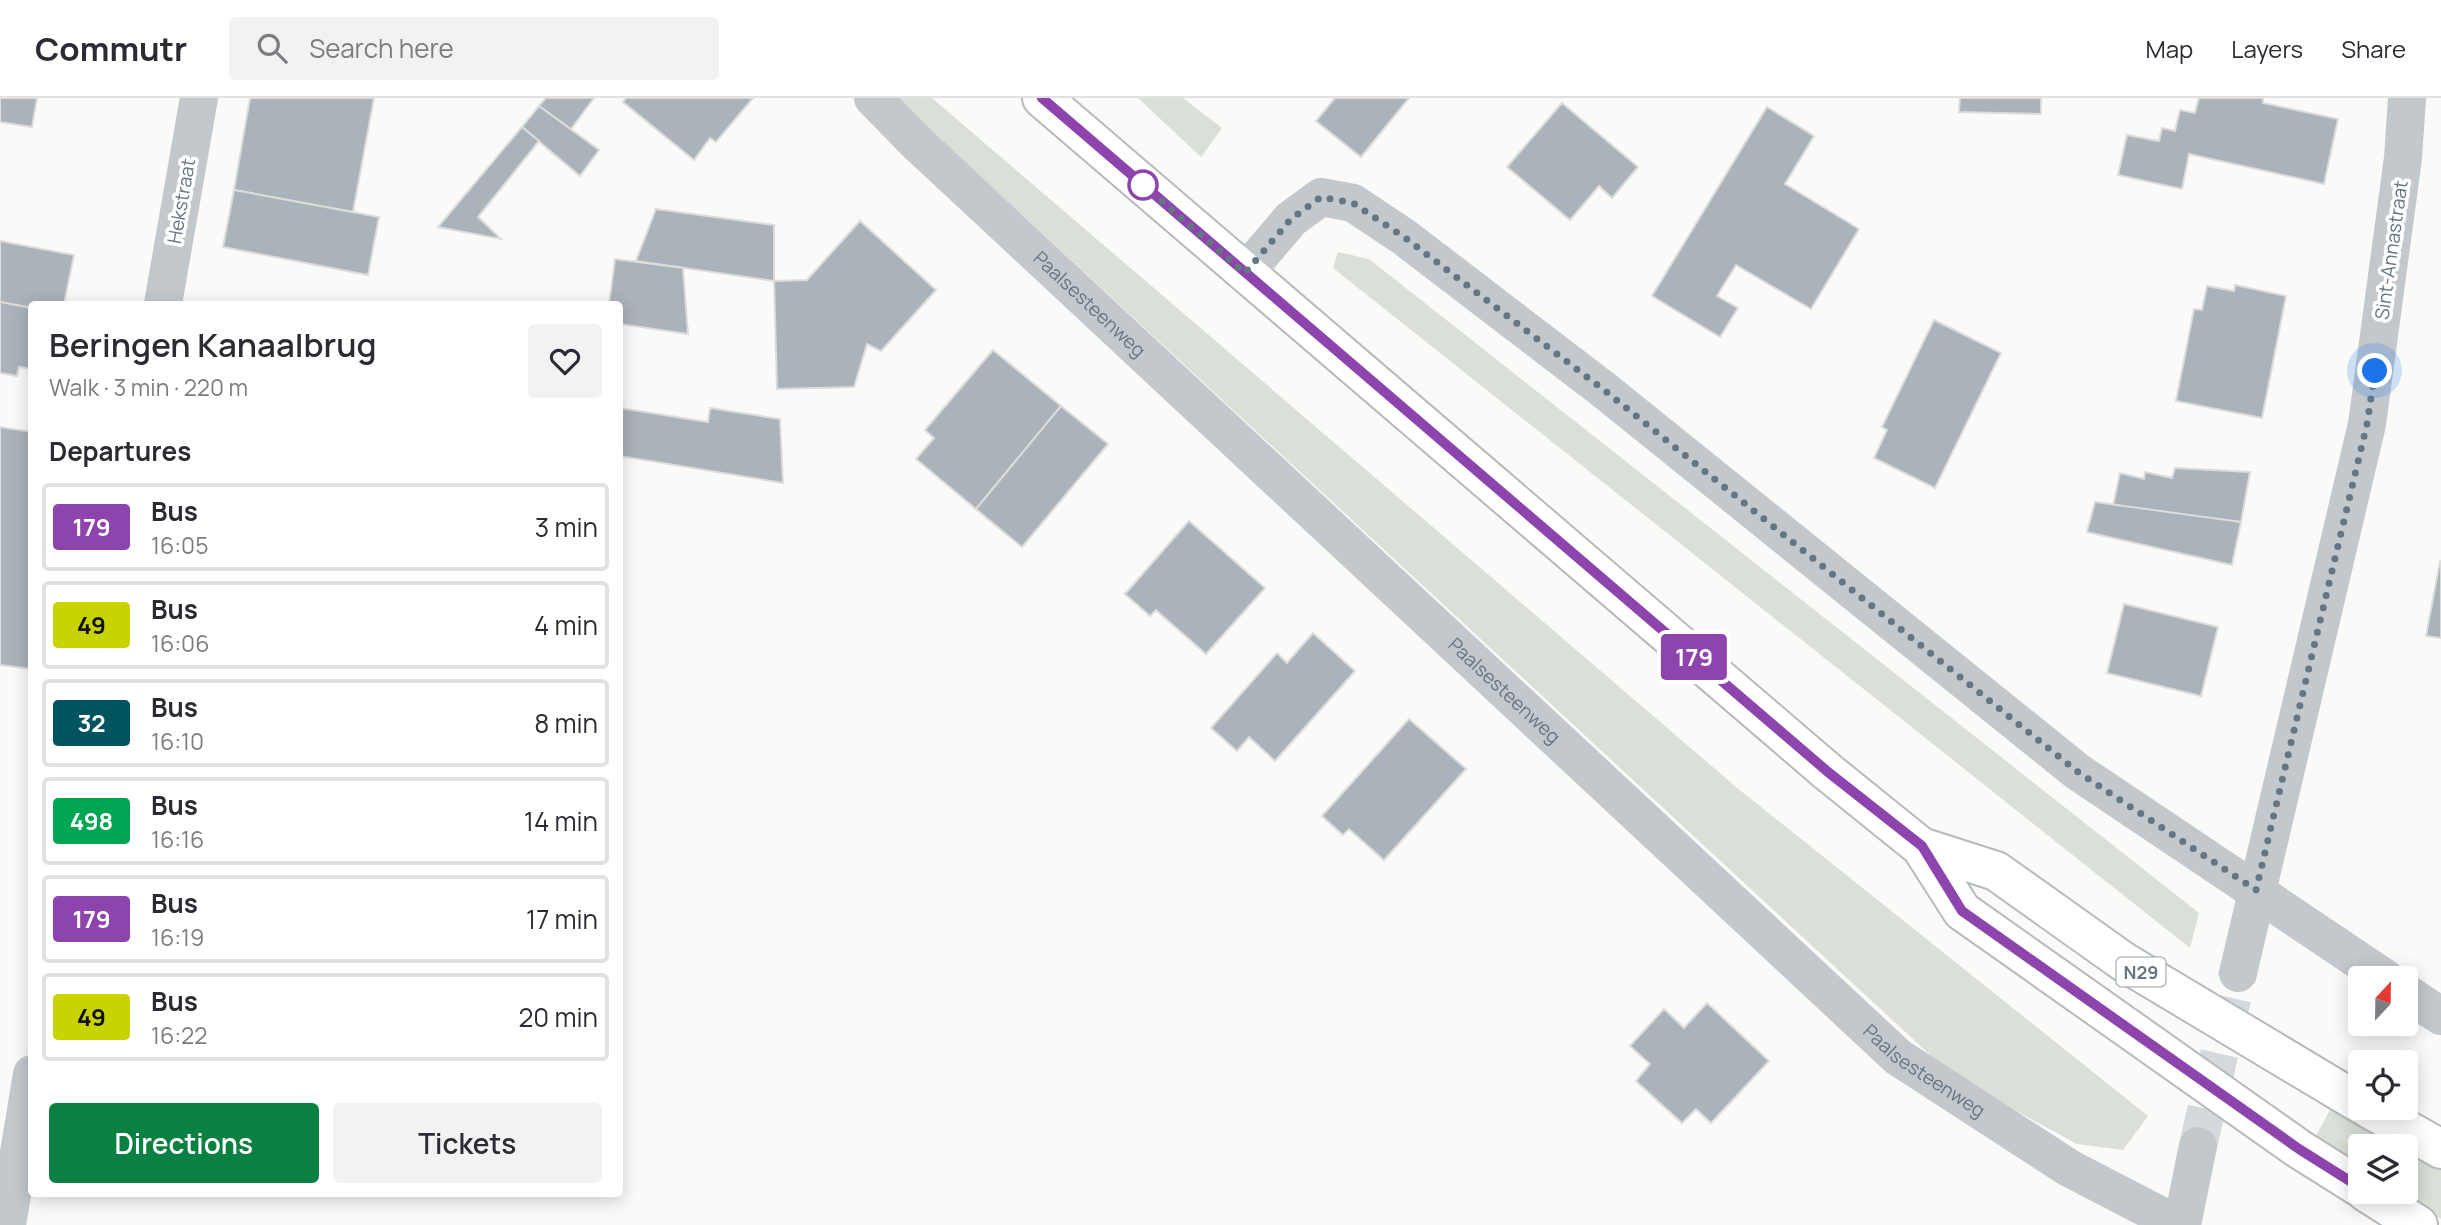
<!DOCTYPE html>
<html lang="en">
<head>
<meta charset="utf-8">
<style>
	:root { --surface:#fff; --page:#f2f2f3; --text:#2b2b33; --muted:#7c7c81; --line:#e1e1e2; --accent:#0b8043 }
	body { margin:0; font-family:Manrope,sans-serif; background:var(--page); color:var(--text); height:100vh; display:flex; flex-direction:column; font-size:26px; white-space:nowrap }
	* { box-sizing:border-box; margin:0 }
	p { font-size:23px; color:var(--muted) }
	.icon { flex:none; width:38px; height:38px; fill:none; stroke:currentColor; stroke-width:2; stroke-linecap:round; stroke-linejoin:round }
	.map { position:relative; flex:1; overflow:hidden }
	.drawer { position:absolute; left:28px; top:203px; width:595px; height:896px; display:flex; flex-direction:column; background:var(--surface); border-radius:7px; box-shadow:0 4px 18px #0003 }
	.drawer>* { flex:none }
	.badge { padding:0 14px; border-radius:5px; font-size:24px; line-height:46px }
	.needle { width:46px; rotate:22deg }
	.controls { position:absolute; left:2348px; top:868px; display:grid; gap:14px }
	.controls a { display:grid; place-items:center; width:70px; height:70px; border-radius:7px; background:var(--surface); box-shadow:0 4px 18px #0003; font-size:35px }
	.you { position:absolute; width:35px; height:35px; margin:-18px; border:5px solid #fff; border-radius:50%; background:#1a73e8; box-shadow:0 0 0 10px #1a73e833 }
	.map>.badge { position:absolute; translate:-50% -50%; box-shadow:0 0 0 4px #fff }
	h2 { padding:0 21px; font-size:26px; line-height:63px }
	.round { display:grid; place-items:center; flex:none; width:74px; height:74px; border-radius:7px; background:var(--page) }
	.head { display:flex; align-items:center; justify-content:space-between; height:119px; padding:0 21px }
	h1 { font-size:33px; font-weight:600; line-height:52px }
	.action { display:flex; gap:14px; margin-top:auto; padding:14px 21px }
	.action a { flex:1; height:80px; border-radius:7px; background:var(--accent); color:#fff; font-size:28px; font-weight:600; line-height:80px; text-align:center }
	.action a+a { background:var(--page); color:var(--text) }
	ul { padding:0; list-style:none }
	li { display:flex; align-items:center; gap:21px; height:88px; margin:0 14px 10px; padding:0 7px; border:4px solid var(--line); border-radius:7px }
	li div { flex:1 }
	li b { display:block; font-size:26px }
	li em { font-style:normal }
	li .badge { min-width:77px; font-weight:700; text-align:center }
	header { display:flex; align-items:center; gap:42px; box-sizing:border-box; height:98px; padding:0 35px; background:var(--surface); border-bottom:2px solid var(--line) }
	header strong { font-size:33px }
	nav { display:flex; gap:38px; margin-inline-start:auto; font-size:24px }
	.search { width:490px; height:63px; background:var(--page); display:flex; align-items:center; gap:18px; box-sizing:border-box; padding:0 24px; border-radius:7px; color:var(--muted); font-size:26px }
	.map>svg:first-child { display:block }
	.green { fill:#dadfd7 }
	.building { fill:#aab3b9; stroke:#dcdcda; stroke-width:2 }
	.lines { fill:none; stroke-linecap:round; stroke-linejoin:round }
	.street-tunnel { stroke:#d5d9db; stroke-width:38; stroke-dasharray:38 19; stroke-linecap:butt }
	.primary-casing { stroke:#b5babe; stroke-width:42 }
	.street { stroke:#c3c8cc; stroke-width:38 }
	.primary { stroke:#fff; stroke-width:38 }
	.line-casing { stroke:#fff; stroke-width:16 }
	.line { stroke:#8e44ad; stroke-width:10 }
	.walk { stroke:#657683; stroke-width:7; stroke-dasharray:0 12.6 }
	.stop-dot { fill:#fff; stroke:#8e44ad; stroke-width:3.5 }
	.labels { text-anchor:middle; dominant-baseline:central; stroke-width:7; stroke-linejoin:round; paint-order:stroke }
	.shield { fill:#fff; stroke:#939fa8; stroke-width:2 }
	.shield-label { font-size:18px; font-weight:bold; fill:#657683 }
	.street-label { font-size:19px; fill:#657683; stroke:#fff }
</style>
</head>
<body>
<header>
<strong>Commutr</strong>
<div class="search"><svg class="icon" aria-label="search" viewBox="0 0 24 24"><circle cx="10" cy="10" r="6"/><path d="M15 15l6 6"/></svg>Search here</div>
<nav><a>Map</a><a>Layers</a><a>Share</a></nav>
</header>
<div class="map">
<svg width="2441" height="1127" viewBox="0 0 2441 1127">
	<rect width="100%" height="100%" fill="#fafaf8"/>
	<g class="green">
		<polygon points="896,0 932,0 1736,689 2148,1018 2123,1052 2077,1046 1954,979"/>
		<polygon points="1138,0 1183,0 1222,30 1201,59"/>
		<polygon points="1338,154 1369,161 2199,815 2190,850 1333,170"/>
		<polygon points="2332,1008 2403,1048 2361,1048 2361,1069 2315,1040"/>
		<polygon points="2406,1050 2441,1070 2441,1121 2399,1094 2406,1094"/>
	</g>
	<g class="building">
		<polygon points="0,0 37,0 32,29 0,24"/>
		<polygon points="250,0 374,0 353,114 234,92"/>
		<polygon points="546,0 594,0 571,31 539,8"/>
		<polygon points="626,0 753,0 716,44 710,40 694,62 623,4"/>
		<polygon points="1335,0 1409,0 1361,59 1316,23"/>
		<polygon points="1960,0 2041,0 2041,16 1959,14"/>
		<polygon points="2199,0 2263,0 2263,5 2338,21 2324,86 2189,56 2182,91 2118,77 2127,37 2159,43 2162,30 2175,33 2180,12 2195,15"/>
		<polygon points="1562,5 1638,69 1612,100 1599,88 1570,122 1507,69"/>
		<polygon points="539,8 599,52 580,78 522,29"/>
		<polygon points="1767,9 1814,38 1785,86 1859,131 1811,211 1736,167 1717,198 1738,210 1720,239 1652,198"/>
		<polygon points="522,29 539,43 478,119 501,141 438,129"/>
		<polygon points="234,92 379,119 368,177 223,149"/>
		<polygon points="656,111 774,127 774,183 636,163"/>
		<polygon points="860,123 936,192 881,253 867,246 854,289 777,291 774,183 807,182"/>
		<polygon points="0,143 74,157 64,206 32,206 32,210 0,204"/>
		<polygon points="615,161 683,170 688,236 620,226 620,206 609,206"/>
		<polygon points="2235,187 2286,198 2262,320 2176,303 2194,211 2202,212 2207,188 2234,193"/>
		<polygon points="0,204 32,210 32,271 19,269 17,278 0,275"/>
		<polygon points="1934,222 2001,255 1935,390 1874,360 1887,332 1882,329"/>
		<polygon points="993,252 1061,308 976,411 916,361 934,340 925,332"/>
		<polygon points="1061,308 1108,346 1022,449 976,411"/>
		<polygon points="620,310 708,324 710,310 780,321 783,385 620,358"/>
		<polygon points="0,329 32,334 32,571 0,567"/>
		<polygon points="2175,370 2250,374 2241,424 2113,408 2120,375 2144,381 2145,374 2172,380"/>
		<polygon points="2095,404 2241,424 2232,467 2087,434"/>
		<polygon points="1189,423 1265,490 1206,556 1156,512 1150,518 1125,496"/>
		<polygon points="2440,463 2441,464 2441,540 2426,538"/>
		<polygon points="2124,506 2218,529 2201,598 2107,575"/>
		<polygon points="1313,535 1355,573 1275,663 1249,639 1237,653 1211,630 1277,555 1287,565"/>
		<polygon points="1409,621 1466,671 1384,762 1349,731 1343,737 1322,718"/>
		<polygon points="1707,905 1769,963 1711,1025 1696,1011 1682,1025 1636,983 1650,966 1630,948 1664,911 1684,930"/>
	</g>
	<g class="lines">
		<polyline class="street-tunnel" points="2198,1048 2238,875"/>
		<g class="primary-casing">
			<g id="primary">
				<polyline points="1042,0 1828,674 1921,749 1962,813 2299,1051 2361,1090"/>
				<polyline points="1921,749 1996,773 2124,864 2361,1006"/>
				<polyline points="2368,1010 2441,1051"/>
				<polyline points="2366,1094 2418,1127"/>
			</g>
		</g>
		<g class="street">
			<path id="s1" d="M873,0L915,43L1898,959L2069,1070L2179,1127"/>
			<polyline points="1245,175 1291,121 1321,99 1353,105 1404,139 1604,292 2078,674 2385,880"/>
			<polyline points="163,206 199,0"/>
			<polyline points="2238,875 2367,326 2403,60 2407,0"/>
			<polyline points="2406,895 2441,918"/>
			<polyline points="7,1127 32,976"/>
			<polyline points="2182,1127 2198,1048"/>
		</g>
		<use href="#primary" class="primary"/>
	</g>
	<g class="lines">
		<g class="line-casing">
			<polyline id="line" points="1042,0 1828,674 1922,748 1962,813 2299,1051 2361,1090"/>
		</g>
		<use href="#line" class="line"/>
		<polyline class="walk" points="1143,87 1245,175 1291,121 1321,99 1353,105 1404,139 1604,292 2078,674 2256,792 2367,326 2375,273"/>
	</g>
	<circle class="stop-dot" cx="1143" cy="87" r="14"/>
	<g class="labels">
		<rect class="shield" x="2116.5" y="859.5" width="49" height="29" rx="5"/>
		<g class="shield-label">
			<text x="2141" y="874">N29</text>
		</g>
		<g class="street-label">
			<text transform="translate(181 103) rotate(-80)">Hekstraat</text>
			<text transform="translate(2391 152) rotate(-82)">Sint-Annastraat</text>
			<text stroke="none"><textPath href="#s1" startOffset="299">Paalsesteenweg</textPath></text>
			<text stroke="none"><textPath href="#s1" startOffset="866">Paalsesteenweg</textPath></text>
			<text stroke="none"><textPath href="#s1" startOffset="1433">Paalsesteenweg</textPath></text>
		</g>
	</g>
</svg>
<div class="controls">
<a><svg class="needle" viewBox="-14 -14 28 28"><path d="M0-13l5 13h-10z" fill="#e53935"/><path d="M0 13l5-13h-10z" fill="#7c7c81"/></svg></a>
<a><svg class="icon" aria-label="locate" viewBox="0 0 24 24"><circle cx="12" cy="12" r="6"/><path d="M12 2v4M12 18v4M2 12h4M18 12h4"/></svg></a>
<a><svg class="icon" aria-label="layers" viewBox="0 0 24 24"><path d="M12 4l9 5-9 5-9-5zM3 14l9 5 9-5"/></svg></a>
</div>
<div class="you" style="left:2375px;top:273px"></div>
<b class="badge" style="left:1694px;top:559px;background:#8e44ad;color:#fff">179</b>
<section class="drawer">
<div class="head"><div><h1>Beringen Kanaalbrug</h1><p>Walk · 3 min · 220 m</p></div><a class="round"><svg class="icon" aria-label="heart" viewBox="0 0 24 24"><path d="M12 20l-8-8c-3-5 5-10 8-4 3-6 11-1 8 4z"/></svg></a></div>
<h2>Departures</h2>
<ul>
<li><span class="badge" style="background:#8e44ad;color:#fff">179</span><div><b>Bus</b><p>16:05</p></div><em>3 min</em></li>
<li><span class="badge" style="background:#c8d300;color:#111">49</span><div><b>Bus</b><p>16:06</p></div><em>4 min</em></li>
<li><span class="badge" style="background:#005460;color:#fff">32</span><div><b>Bus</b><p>16:10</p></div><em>8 min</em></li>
<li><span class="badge" style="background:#00a651;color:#fff">498</span><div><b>Bus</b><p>16:16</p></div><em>14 min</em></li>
<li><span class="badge" style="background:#8e44ad;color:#fff">179</span><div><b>Bus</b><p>16:19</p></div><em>17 min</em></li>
<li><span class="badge" style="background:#c8d300;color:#111">49</span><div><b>Bus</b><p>16:22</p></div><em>20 min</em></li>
</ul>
<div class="action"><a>Directions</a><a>Tickets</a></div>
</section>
</div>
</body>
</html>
